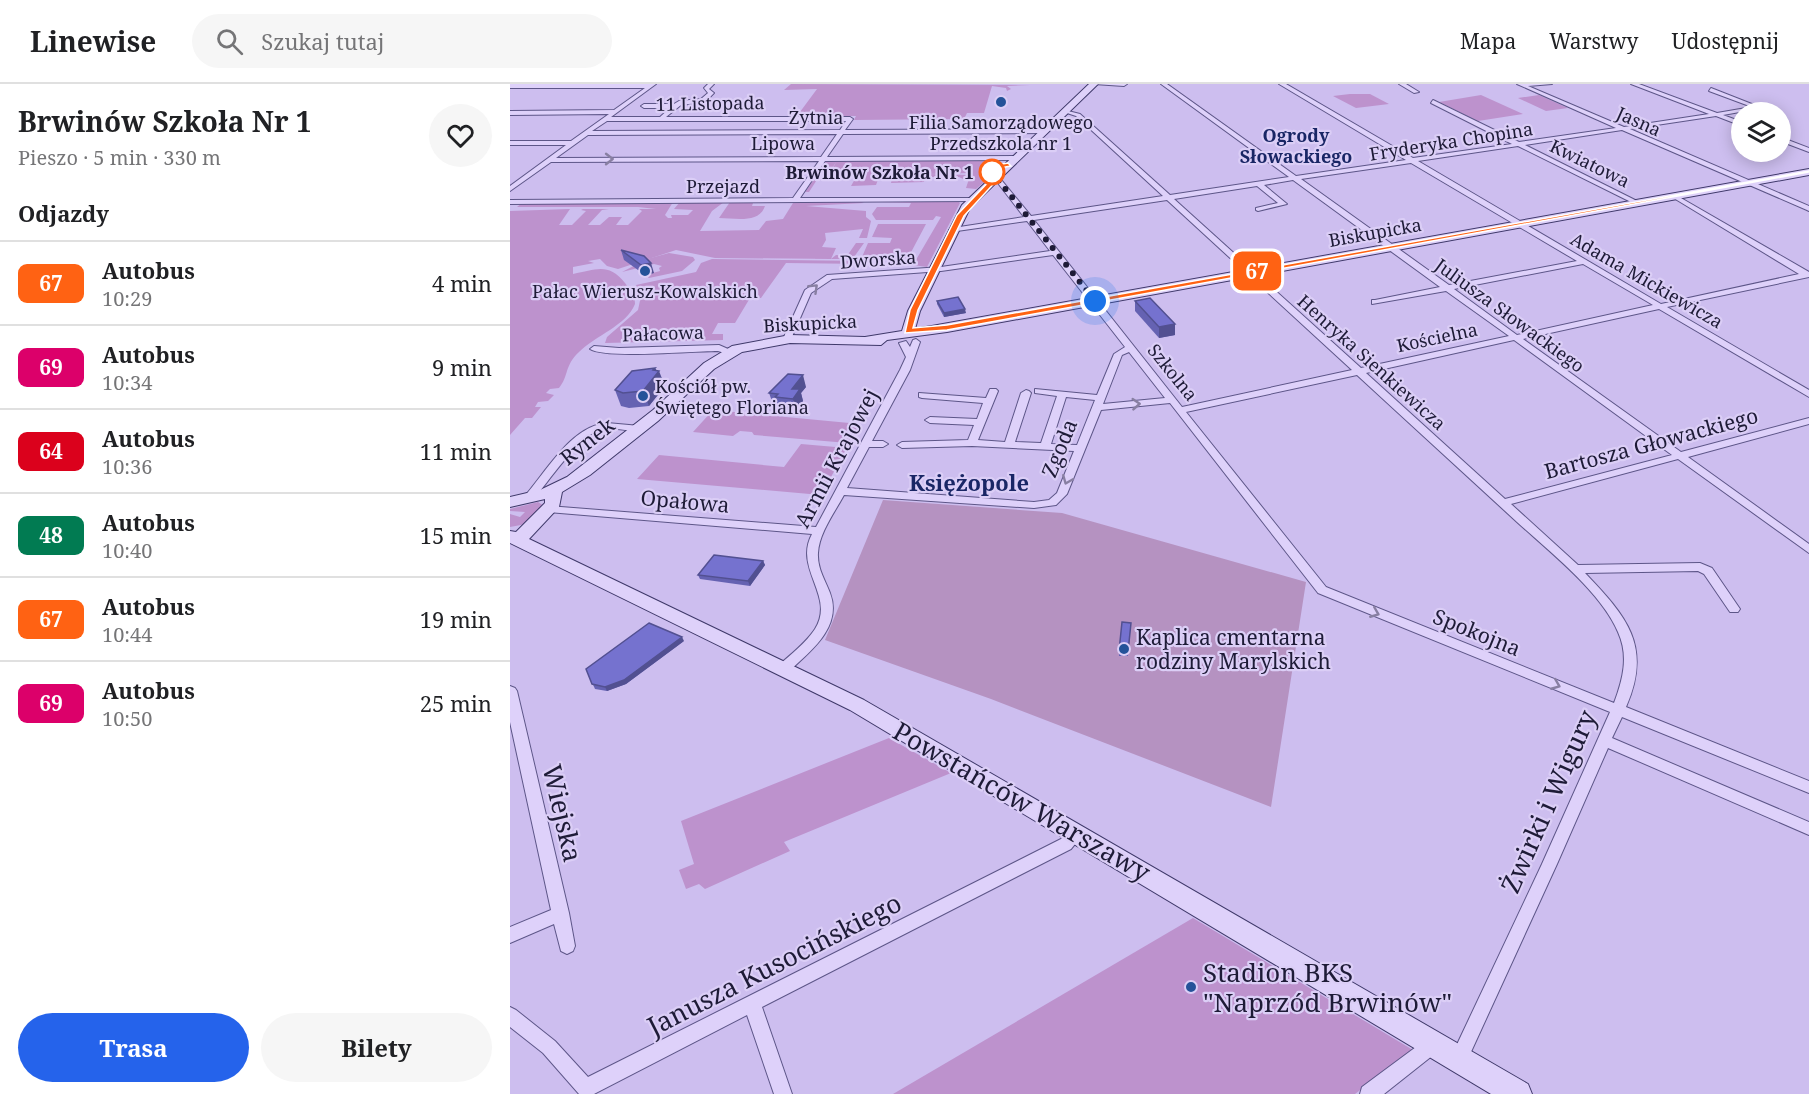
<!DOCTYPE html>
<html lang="pl">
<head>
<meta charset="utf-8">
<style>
	:root { --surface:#fff; --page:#f6f6f6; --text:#202124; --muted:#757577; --line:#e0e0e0; --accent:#2563eb }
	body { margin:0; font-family:"Noto Serif",serif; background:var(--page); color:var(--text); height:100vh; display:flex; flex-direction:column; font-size:22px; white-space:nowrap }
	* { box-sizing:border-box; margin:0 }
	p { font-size:20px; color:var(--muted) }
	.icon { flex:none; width:33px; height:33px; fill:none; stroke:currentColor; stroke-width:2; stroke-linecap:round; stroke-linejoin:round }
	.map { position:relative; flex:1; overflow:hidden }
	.panel { display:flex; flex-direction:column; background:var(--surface); width:510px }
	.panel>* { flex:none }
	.badge { padding:0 12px; border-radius:9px; font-size:21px; line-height:39px }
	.tools { position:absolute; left:1221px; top:18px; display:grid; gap:12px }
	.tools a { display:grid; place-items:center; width:60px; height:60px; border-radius:50%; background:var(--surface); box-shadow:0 3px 15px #0003; font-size:30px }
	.you { position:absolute; width:30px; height:30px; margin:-15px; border:4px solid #fff; border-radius:50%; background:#1a73e8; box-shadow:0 0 0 9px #1a73e833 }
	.map>.badge { position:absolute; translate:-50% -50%; box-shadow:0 0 0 3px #fff }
	h2 { padding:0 18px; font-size:22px; line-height:54px }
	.round { display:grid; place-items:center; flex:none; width:63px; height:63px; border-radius:32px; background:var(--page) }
	.head { display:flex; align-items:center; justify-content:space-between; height:102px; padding:0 18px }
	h1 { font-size:28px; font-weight:700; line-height:45px }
	.cta { display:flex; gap:12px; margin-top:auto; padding:12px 18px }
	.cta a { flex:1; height:69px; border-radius:36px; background:var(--accent); color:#fff; font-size:24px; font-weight:700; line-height:69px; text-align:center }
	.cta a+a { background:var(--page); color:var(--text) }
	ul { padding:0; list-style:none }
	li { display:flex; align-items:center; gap:18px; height:84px; padding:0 18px; border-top:2px solid var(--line) }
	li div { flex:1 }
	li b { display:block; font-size:22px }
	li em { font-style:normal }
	li .badge { min-width:66px; font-weight:700; text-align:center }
	header { display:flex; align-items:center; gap:36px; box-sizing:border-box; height:84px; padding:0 30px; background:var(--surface); border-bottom:2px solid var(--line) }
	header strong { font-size:28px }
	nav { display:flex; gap:33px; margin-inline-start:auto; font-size:21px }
	.search { width:420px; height:54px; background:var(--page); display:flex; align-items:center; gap:15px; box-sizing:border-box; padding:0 21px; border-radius:33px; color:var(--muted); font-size:22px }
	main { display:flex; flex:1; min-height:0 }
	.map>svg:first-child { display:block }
	.green { fill:#bd92cd }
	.cemetery { fill:#b592c1 }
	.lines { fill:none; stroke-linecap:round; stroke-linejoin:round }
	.street-casing { stroke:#5d5688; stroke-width:2 }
	.secondary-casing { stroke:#3f396a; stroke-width:2 }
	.street { fill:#ded1fa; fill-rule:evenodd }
	.secondary { fill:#ded1fa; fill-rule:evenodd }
	.wall { fill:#6562b2 }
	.shaded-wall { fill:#525091 }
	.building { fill:#7572cf; stroke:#525091; stroke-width:1.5 }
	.oneway { stroke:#887fa2 }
	.line { fill:#ff6213; stroke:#fff; stroke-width:1.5 }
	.walk { stroke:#1e1b37; stroke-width:6; stroke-dasharray:0 10.8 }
	.poi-dot { fill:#245299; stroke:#dbcef6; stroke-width:2 }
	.stop-dot { fill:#fff; stroke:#ff6213; stroke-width:3 }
	.labels { text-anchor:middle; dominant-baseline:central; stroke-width:4.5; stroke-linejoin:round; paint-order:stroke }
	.far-street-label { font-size:18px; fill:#1e1b37; stroke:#dbcef6 }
	.far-poi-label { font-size:18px; fill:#1e1b37; stroke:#dbcef6 }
	.far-neighbourhood-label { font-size:18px; font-weight:bold; fill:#192665; stroke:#dbcef6 }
	.far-stop-label { font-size:18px; font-weight:bold; fill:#1e1b37; stroke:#dbcef6; text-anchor:end }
	.street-label { font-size:21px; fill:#1e1b37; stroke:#dbcef6 }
	.poi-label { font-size:21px; fill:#1e1b37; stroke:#dbcef6; text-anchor:start }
	.neighbourhood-label { font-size:22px; font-weight:bold; fill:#192665; stroke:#dbcef6 }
	.near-street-label { font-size:26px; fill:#1e1b37; stroke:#dbcef6 }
	.near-poi-label { font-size:26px; fill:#1e1b37; stroke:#dbcef6; text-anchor:start }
</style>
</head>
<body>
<header>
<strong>Linewise</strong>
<div class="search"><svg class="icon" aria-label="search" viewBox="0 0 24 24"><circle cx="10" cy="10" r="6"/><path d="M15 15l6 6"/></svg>Szukaj tutaj</div>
<nav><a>Mapa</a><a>Warstwy</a><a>Udostępnij</a></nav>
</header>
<main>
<section class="panel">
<div class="head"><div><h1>Brwinów Szkoła Nr 1</h1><p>Pieszo · 5 min · 330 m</p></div><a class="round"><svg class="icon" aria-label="heart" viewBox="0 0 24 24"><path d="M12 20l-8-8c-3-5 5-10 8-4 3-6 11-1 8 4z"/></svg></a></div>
<h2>Odjazdy</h2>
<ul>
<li><span class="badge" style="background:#ff6213;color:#fff">67</span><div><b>Autobus</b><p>10:29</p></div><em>4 min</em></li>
<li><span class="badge" style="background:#dc006a;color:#fff">69</span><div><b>Autobus</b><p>10:34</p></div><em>9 min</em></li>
<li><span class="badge" style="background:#db011c;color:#fff">64</span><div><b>Autobus</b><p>10:36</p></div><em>11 min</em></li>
<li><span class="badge" style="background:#017b52;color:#fff">48</span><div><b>Autobus</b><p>10:40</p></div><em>15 min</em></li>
<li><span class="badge" style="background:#ff6213;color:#fff">67</span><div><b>Autobus</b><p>10:44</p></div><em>19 min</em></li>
<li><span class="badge" style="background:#dc006a;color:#fff">69</span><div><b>Autobus</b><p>10:50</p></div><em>25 min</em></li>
</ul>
<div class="cta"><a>Trasa</a><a>Bilety</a></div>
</section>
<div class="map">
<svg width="1299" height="1010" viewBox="0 0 1299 1010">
	<rect width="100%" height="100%" fill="#cdbeef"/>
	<g class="green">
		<polygon points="281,0 520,1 497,2 501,5 497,7 496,4 482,2 474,29 457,29 454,35 344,36 346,32 287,32 307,5 274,6"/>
		<polygon points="840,10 860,10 879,20 846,24 823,12"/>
		<polygon points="971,11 1013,30 968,37 929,18"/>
		<polygon points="1029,11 1058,24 1036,27 1008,14"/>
		<polygon points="493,74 477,86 479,87 476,90 480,93 466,105 456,104 461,89 418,90 459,91 457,97 449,93 416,93 414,98 381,99 383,91 370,90 366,101 341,102 345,95 351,95 353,92 320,90 326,78 318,91 310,91 299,108 295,108 316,77"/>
		<path d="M258,117L243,119L242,122H255C249,140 225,134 209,134L220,118Z"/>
		<path d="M263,117H349L354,119L296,122L356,127V133L361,137L357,154H349L353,145L315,149L316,156L312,163L326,164L321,175L326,171L337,172L346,159H354L344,173L331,175L205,174L166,166L108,185L97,182L90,175L78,177L84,179L63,183V190C86,186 98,178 115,199C120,206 125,210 125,220C116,242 86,251 69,268C54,282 59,292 49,304L40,305L36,309L44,311L38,317L28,318L25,323H31L22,334H15L0,351V127L60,125L49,141H62L76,127L71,126L73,125H99L92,126L78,141H90L99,133H112L106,141H118L132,127L129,125H146L128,123H7L12,119L163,118L155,131L158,134H162L161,131H178L183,126L164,125L170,118H214L202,127L190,147L249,146L256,137L273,135L283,119H261Z"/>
		<polygon points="448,117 450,119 417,183 403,181 431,133 426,132 423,136 366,136 362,130 367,123 399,123 401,119 371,118"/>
		<polygon points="368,140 416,140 398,174 352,173 358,159 380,159 382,154 362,153"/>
		<polygon points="159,169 183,173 185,176 172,187 139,194 135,191 150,187 149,184 152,182 144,180 112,188 137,175"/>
		<polygon points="202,175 358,177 357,180 276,179 251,214 240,214 225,239 208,239 202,250 213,250 213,256 95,259 97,253 128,226 131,212 126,201 186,188 191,179"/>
		<polygon points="203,326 350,340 338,359 244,351 242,348 230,347 223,352 183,348"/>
		<polygon points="291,360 337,364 311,411 127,395 149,371 274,383"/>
		<polygon points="28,418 34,422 16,440 0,443 0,430 10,433 15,428 0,427 0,425"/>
		<polygon points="379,654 441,689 274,758 280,767 195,805 189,800 176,805 169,786 184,780 171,737"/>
		<polygon points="683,834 903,966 845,1010 383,1010"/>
	</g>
	<polygon class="cemetery" points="373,416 552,429 796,498 761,723 481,615 315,556"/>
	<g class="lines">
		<g class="street-casing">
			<g id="street">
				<path d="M0,0H146L101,33H150L160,24H134L131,22L134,20H164L169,17L191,15L198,9L194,4L198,0H204L199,5L204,9L195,18L171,21L156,33H340L343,35L335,46L535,45L538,47L535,49L333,50L317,73L506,72L509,74L506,76L315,77L290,114H465V116L463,117L0,120V116L283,114L309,77L41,78L0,107V102L56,61H0V57H61L99,30L0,31V27L104,26L135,4H0ZM97,37H336L330,46L82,47ZM327,50L311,73L46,74L78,51Z"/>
				<polygon points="584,0 617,0 614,2"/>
				<path d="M651,0H657L786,92L896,76L769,0H776L903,74L1002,60L921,19L923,16L1009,58L1106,44L1007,0H1042L1018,2L1114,43L1199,30L1121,0H1129L1207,29L1242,23L1199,7L1201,4L1252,24L1213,31L1232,38V42L1206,32L1120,45L1299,122V127L1297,126L1112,46L1015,61L1129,118V120L1127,121L1008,62L908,77L1151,220L1289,190L1162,113L1161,112L1164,110L1299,188V193L1157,223L1299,306V313L1149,225L1013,255L1171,368L1299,334V340L1178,373L1299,460V469L1168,375L1001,420L1068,481L1190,479L1202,484L1230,525L1228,528H1220L1194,490L1188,487L1075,489C1116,532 1143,562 1116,623L1299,697V709L1112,633L1102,654L1299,738V751L1098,664L1047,780L955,981L949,984L943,981L940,975L943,969L1032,780L1100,628L808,509L660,319L591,326L557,410L546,421L524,424L334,411C325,428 309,449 308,469C307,484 315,496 320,509C333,543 300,568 278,588H268L266,585L268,582C281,570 296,559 305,545C326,512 283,485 302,450L38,428L33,425L38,422L306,443L390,286L396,273L389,259L396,257L400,263L403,256L406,255L410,258L400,286L362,357H373L378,360L373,363H359L337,404L524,418L539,416L547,409L564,367L462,362L392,364L387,361L392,358L458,356L464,341L420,339L415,336L420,333L467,335L473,319L412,314L409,313V309L476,314L480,305H486L488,307L468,356L495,358L511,309L516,306L519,307L521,309L505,358L531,359L547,312L525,309V305L587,311L604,270L615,263L543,171L431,187L322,195L301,209L281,255L277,258L273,255L295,206L317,191L431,183L540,167L517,137L440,148L439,146L443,144L514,133L484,94V92H488L521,132L653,112L566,32L554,28V26L570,30L660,111L779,93ZM901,79L1067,177L939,201L791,95ZM783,96L930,203L865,216H862V220L936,207L999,252L851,284L664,115L747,102L768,119L746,124V126L748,127L777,120L754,101ZM657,116L842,286L672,323L524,136ZM1073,180L1143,221L1007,251L944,205ZM1004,256L1162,371L995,415L856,289ZM619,268L655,314L593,320L612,271ZM847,291C900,340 954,389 1007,438C1040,468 1091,508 1108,548C1119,572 1113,595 1104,619L816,503L676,328ZM556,313L585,316L567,361L541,360Z"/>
				<polygon points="889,0 896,0 909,8 904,9"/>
				<polygon points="1270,53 1299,64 1299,68 1270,57"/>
				<path d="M209,261L225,268L221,271L208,267C184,267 95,275 80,265L84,262L109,264Z"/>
				<path d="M97,339L130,342L135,345L130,348C118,347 105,343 93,345C71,348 37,400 22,417H14L13,415L14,413C36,388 62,341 97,339Z"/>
				<polygon points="0,602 5,604 7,607 59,829 65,862 63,867 57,870 51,867 44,840 0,859 0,843 41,826 0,638"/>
				<polygon points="566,743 571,744 574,749 561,765 252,923 282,1010 264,1010 237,931 84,1010 69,1010 33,969 0,943 0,923 6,926 45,957 78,993 551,755 561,744"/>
				<polygon points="920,949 926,952 929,958 922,972 874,1010 850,1010 852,1003 910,960 914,952"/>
			</g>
		</g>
		<g class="secondary-casing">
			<polygon id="secondary" points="579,0 588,0 460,124 410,227 405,245 1299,85 1299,91 437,248 377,256 371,261 280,259 232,268 204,285 148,337 80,391 52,408 49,423 19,455 354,616 1018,1000 1022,1010 981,1010 340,626 0,459 0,447 6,448 35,419 35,415 0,423 0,413 30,406 57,393 143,326 194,279 222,262 280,251 355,253 392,247 398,227 452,121"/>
		</g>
		<use href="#street" class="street"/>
		<use href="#secondary" class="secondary"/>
	</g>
	<g class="wall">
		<polygon points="111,166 144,189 135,191 114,176"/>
		<polygon points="427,217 456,229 434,233 427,220"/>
		<polygon points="625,217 665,240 665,251 649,254 625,227"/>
		<polygon points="145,284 155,302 139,322 119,324 111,322 105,306"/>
		<polygon points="296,303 291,309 293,317 286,326 268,325 267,321 263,320 259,309"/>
		<polygon points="253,477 255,481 240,502 190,495 188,491"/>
		<polygon points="621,539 618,572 609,572 609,567"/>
		<polygon points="174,557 116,600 97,607 85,605 76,585"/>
	</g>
	<g class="shaded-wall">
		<polygon points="141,179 144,189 135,191 131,181"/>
		<polygon points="455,225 456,229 434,233 434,229"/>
		<polygon points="665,240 665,251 649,254 649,243"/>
		<polygon points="145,284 148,289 149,287 155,302 139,322 133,307 143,286"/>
		<polygon points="293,291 296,303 291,309 293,317 286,326 283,315 282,305"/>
		<polygon points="253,477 255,481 240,502 238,497"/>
		<polygon points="172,553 174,557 116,600 97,607 95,603"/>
	</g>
	<g class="building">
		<polygon points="111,166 134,172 141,179 131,181"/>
		<polygon points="448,213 455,225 434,229 427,217"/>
		<polygon points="640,214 665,240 649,243 625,217"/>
		<polygon points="145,284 143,286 149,287 133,307 113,309 105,306 122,287"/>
		<polygon points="278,290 293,291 282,305 290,305 283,315 265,313 268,310 259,309"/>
		<polygon points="204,471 253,477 238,497 188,491"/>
		<polygon points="612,538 621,539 618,568 609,567"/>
		<polygon points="139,539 172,553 114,596 95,603 82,600 76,585"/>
	</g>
	<defs><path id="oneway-chevron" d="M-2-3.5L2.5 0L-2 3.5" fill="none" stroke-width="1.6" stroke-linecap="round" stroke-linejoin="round" transform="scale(1.5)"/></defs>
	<g class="oneway">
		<use href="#oneway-chevron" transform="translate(99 75)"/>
		<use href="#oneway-chevron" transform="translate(304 204) rotate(-44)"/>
		<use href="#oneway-chevron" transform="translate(626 320) rotate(-4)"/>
		<use href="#oneway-chevron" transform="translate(557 396) rotate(112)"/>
		<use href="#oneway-chevron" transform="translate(865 529) rotate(22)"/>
		<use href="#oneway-chevron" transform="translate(1046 601) rotate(22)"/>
	</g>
	<polygon class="line" points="498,79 501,82 490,84 485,89 489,94 454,132 408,226 403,244 437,241 1299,87 1299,88 437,246 395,249 400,226 447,131 483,93 480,87 486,81"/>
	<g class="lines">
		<polyline class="walk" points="482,88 585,217"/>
	</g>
	<g class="poi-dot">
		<circle cx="491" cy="18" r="6"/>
		<circle cx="135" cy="187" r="6"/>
		<circle cx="133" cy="312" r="6"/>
		<circle cx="614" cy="565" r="6"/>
		<circle cx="681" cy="903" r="6"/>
	</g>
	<circle class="stop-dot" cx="482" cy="88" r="12"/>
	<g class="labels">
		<g class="far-street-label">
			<text transform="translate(200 19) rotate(-1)">11 Listopada</text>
			<text x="306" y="33">Żytnia</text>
			<text transform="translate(1129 37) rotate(24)">Jasna</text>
			<text transform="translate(941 57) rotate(-9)">Fryderyka Chopina</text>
			<text x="273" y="59">Lipowa</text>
			<text transform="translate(1080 79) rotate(26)">Kwiatowa</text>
			<text x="213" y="102">Przejazd</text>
			<text transform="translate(865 148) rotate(-10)">Biskupicka</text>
			<text transform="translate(368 175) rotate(-4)">Dworska</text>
			<text transform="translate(1137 196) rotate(30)">Adama Mickiewicza</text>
			<text transform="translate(1000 231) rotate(36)">Juliusza Słowackiego</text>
			<text transform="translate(300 239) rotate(-3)">Biskupicka</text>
			<text transform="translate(153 249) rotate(-2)">Pałacowa</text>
			<text transform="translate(927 253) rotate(-12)">Kościelna</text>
			<text transform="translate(862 278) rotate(42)">Henryka Sienkiewicza</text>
			<text transform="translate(663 288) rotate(51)">Szkolna</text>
		</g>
		<g class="far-poi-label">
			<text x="491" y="38">Filia Samorządowego<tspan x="491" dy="21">Przedszkola nr 1</tspan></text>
			<text x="135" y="207">Pałac Wierusz-Kowalskich</text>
			<text x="145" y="302" text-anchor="start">Kościół pw.<tspan x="145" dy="21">Świętego Floriana</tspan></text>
		</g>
		<g class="far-neighbourhood-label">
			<text x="786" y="51">Ogrody<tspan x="786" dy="21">Słowackiego</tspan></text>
		</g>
		<g class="far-stop-label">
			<text x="464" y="88">Brwinów Szkoła Nr 1</text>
		</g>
		<g class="street-label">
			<text transform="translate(77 357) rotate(-38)">Rynek</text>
			<text transform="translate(1141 359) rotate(-15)">Bartosza Głowackiego</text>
			<text transform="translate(549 364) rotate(-68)">Zgoda</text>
			<text transform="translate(326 374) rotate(-62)">Armii Krajowej</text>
			<text transform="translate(175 417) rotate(5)">Opałowa</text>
			<text transform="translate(967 548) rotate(22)">Spokojna</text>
		</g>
		<g class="poi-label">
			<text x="626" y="553">Kaplica cmentarna<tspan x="626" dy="24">rodziny Marylskich</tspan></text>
		</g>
		<g class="neighbourhood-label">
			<text x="459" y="398">Księżopole</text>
		</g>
		<g class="near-street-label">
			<text transform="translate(512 717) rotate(30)">Powstańców Warszawy</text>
			<text transform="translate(1038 717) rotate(-66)">Żwirki i Wigury</text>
			<text transform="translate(53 729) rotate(77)">Wiejska</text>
			<text transform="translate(264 880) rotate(-27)">Janusza Kusocińskiego</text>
		</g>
		<g class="near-poi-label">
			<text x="693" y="888">Stadion BKS<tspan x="693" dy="30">"Naprzód Brwinów"</tspan></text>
		</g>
	</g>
</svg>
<div class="tools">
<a><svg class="icon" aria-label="layers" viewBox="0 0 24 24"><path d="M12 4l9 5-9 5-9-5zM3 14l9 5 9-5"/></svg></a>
</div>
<div class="you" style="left:585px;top:217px"></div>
<b class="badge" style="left:747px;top:187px;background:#ff6213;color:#fff">67</b>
</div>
</main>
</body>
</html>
